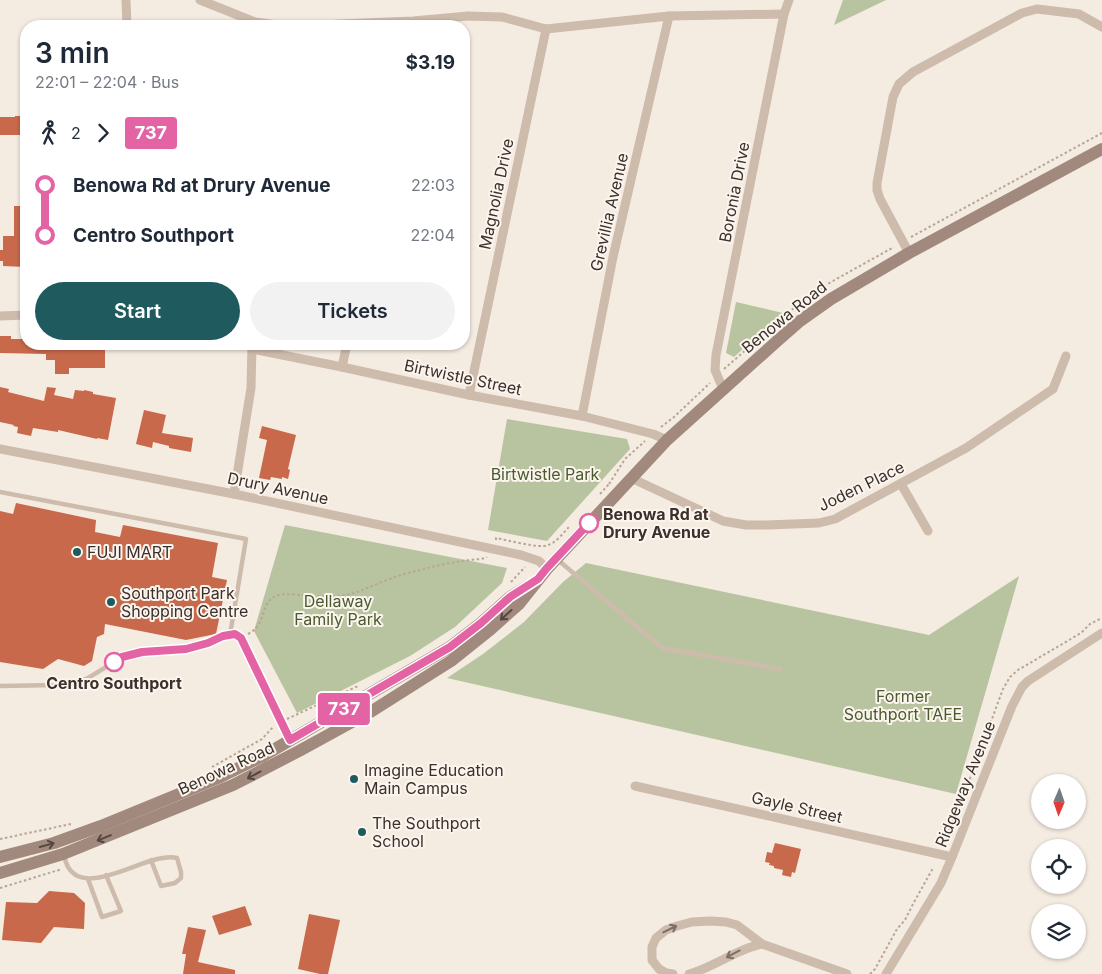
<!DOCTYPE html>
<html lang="en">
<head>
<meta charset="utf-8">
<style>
	:root { --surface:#fff; --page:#f2f2f3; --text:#1f2937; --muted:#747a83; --accent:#1f5a5e }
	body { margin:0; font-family:Inter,sans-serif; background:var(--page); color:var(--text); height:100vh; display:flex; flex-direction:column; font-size:19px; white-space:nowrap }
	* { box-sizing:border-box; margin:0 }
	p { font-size:16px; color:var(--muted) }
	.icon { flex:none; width:28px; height:28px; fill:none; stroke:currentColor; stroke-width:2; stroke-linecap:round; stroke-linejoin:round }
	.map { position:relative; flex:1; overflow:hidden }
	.panel { position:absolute; left:20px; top:20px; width:450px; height:330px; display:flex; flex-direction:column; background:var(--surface); border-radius:20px; box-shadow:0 1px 4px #0004 }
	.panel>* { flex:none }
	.badge { padding:0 10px; border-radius:4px; font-size:18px; line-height:32px }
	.needle { width:32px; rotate:182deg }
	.tools { position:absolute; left:1031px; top:774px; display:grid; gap:10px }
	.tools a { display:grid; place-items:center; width:55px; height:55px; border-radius:50%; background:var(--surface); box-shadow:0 1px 4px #0004; font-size:25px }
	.map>.badge { position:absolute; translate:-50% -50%; box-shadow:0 0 0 2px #fff }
	.legs { display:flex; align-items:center; gap:8px; height:55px; padding:0 15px; font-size:16px }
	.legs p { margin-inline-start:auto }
	.head { display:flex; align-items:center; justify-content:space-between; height:85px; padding:0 15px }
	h1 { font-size:28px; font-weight:600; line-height:38px }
	.primary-button { display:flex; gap:10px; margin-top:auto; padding:10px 15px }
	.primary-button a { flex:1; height:58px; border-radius:30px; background:var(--accent); color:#fff; font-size:20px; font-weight:600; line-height:58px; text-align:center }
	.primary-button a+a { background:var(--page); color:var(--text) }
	ul { padding:0 15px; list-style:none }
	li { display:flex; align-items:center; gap:18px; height:50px; font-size:19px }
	li i { display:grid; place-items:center; width:8px; height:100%; margin:0 6px; background:currentColor }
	li i::after { content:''; width:12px; height:12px; margin:-6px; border:4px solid; border-radius:50%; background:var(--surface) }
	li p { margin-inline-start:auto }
	li:first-child i { background:linear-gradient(#0000 50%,currentColor 0) }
	li:last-child i { background:linear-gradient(currentColor 50%,#0000 0) }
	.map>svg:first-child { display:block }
	.green { fill:#b8c4a0 }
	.building { fill:#c8694b }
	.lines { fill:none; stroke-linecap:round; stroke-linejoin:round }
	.path { stroke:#b9a596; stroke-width:2; stroke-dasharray:2.5 2.5; stroke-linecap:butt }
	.lane { stroke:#cdbbac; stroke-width:4.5 }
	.street { stroke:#cdbbac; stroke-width:9 }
	.secondary { stroke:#a18a7d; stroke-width:12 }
	.oneway { stroke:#544640 }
	.oneway2 { stroke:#7d6f65 }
	.line-1-casing { stroke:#fff; stroke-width:11 }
	.line-1 { stroke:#e463a4; stroke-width:8 }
	.stop-1-dot { fill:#fff; stroke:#e463a4; stroke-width:2.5 }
	.poi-dot { fill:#1f5a5e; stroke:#fbf5ee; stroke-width:2 }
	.labels { text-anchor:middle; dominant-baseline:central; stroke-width:4; stroke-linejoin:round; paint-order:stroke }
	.street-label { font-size:16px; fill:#3b302b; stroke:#fbf5ee }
	.park-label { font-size:16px; fill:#4a5a2e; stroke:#fbf5ee }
	.stop-label { font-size:16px; font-weight:bold; fill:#3b302b; stroke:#fbf5ee; text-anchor:start }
	.poi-label { font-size:16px; fill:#3b302b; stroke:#fbf5ee; text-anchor:start }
</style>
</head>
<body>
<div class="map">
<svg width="1102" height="974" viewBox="0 0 1102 974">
	<rect width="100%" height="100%" fill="#f4ebe1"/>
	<g class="green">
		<polygon points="843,0 886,0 834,25"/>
		<polygon points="736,302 783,313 734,357 726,353"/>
		<polygon points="507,419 627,439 630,449 547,541 488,530"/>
		<polygon points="285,525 507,568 502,583 455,627 410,656 297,713 254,631"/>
		<polygon points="586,563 929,635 1019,576 956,794 447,678 483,654 524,622 563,582"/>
	</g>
	<g class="building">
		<polygon points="15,116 23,116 23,135 0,135 0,117 15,117"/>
		<polygon points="14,206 26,206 26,267 3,266 3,261 0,261 0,250 3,250 3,236 14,236"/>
		<polygon points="0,336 11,336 11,339 26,339 26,344 105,344 105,368 69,368 69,374 55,374 55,360 46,360 46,354 0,353"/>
		<polygon points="0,387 9,389 8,392 44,401 47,387 56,388 54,395 73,399 75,390 84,391 84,390 93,392 93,394 116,398 108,440 97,438 97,439 58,430 58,432 33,428 31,436 17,433 18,427 13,426 14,425 0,422"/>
		<polygon points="144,410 166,415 162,433 193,438 191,452 169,448 169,446 153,442 152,448 136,444"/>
		<polygon points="262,426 296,435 288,469 290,470 288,479 282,477 282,479 271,477 270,480 259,478 267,440 259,438"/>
		<polygon points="16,503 96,520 95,532 120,537 123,525 218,543 212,577 227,580 216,634 186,640 105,624 104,634 97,637 92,661 84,666 58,659 43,669 0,662 0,511 13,514"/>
		<polygon points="775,843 801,849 795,873 792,872 791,877 782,875 783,870 774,868 774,866 769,865 770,863 765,862 767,852 772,853"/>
		<polygon points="49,891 74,893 85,903 84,929 54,927 41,943 2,940 6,902 37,903"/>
		<polygon points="245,906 252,925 219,935 212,916"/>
		<polygon points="309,914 340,920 328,974 320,974 298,969"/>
		<polygon points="188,927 206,930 198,962 235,970 235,974 183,974 186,954 182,954"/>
	</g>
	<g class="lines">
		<g class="path">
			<polyline points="911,237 1102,133"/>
			<polyline points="724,369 802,301 831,282 894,247"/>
			<polyline points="661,427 674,417 710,383"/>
			<polyline points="609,484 625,459 645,441"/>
			<polyline points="600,494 609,484 610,485"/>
			<path d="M496,540V538C507,540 540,549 548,545C556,543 563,533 569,527"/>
			<polyline points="511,582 525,567"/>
			<path d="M248,634C268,624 259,600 279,595C286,593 295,595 302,595C315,596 327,597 340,596C357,594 371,586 387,580C399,575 412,572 424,569C438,565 454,562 469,560C475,559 482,560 487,557"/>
			<polyline points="287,719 358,686"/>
			<polyline points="212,767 262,739 274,726"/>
			<polyline points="0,839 71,824"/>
			<polyline points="943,844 962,800 1003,689 1010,677 1018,670 1081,633 1090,624 1102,618"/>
			<polyline points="0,888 62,869"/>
			<polyline points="870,974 875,969 897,929 905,920 913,904 933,868"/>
		</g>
		<g class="lane">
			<polyline points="0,492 246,539 230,635"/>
			<polyline points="558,560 662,648 780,669"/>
			<path d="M0,686L59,685L86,679C104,669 120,656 141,652C156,650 172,652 187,649C204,646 218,637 235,634L241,638L288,738"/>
			<path d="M64,856C65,859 66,863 68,867C87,900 150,850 177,858L181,872V878L175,883L161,886L151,860"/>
			<polyline points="88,879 102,917 121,911 106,875"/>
		</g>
		<g class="street">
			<polyline points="126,0 127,26"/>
			<polyline points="200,0 255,22 285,26"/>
			<polyline points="293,26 413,21 468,16 502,17 546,29 669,16 784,14"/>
			<polyline points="909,253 880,199 877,190 877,183 893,97 899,84 913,72 1022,13 1037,9 1079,14 1102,27"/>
			<polyline points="0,316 26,315"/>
			<polyline points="252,349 342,367 469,395 582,416 653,434 667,440"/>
			<polyline points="342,367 347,344"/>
			<polyline points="723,389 715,370 716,355 784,14 789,0"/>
			<polyline points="469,395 546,29"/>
			<polyline points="582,416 613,257 669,16"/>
			<polyline points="0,449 234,494 521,555 539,561 547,569"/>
			<polyline points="631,478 723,521 746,525 767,525 819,523 835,519 966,448 1053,389 1066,356"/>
			<polyline points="901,484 928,531"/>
			<polyline points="234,494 251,388 252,344"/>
			<polyline points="635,786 952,857"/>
			<polyline points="673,974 666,973 659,969 652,960 652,947 656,938 666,930 677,926 692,922 711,921 726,922 737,925 762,944 847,974"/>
			<path d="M689,974C715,967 736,949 762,944"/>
			<polyline points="886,974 941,883 952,857 1012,706 1022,687 1028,681 1102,633"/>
		</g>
		<g class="secondary">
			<polyline points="0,857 54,843 101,826 218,778 263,756 450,647 481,623 510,597 528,586"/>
			<polyline points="0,873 63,854 233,785 299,751 372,711 451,661 491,629 519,604 547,569 667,440 776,342 800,321 831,299 909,253 1102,149"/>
		</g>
	</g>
	<defs><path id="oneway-shaft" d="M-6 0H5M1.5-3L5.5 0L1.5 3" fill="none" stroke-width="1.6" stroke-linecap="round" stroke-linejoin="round" transform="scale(1.25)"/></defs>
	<g class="oneway">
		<use href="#oneway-shaft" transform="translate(506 615) rotate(138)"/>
		<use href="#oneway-shaft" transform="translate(254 775) rotate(152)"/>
		<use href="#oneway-shaft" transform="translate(104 838) rotate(158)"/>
		<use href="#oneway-shaft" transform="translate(47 845) rotate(-15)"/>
	</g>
	<g class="oneway2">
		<use href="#oneway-shaft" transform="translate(670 929) rotate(-26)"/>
		<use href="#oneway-shaft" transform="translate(733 954) rotate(152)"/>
	</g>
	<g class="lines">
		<g class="line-1-casing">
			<polyline id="line-1" points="114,662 122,657 142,652 186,649 208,643 223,636 235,634 241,638 290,740 450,647 481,623 510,597 538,579 546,569 589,523"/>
		</g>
		<use href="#line-1" class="line-1"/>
	</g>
	<g class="stop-1-dot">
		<circle cx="589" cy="523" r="9"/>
		<circle cx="114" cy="662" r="9"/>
	</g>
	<g class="poi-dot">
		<circle cx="77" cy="552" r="5"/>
		<circle cx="111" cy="602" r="5"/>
		<circle cx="354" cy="779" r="5"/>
		<circle cx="362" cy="832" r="5"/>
	</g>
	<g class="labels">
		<g class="street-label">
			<text transform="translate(734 192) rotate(-79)">Boronia Drive</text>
			<text transform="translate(496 194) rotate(-78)">Magnolia Drive</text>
			<text transform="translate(609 212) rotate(-77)">Grevillia Avenue</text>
			<text transform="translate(784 317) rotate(-39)">Benowa Road</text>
			<text transform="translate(463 377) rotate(12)">Birtwistle Street</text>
			<text transform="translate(861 486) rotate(-26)">Joden Place</text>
			<text transform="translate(278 488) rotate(12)">Drury Avenue</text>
			<text transform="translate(226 768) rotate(-25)">Benowa Road</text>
			<text transform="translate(965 784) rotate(-68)">Ridgeway Avenue</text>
			<text transform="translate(797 807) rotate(13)">Gayle Street</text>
		</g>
		<g class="park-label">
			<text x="545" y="474">Birtwistle Park</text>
			<text x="338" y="601">Dellaway<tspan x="338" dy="18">Family Park</tspan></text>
			<text x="903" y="696">Former<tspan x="903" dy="18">Southport TAFE</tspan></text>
		</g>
		<g class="stop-label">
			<text x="603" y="514">Benowa Rd at<tspan x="603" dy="18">Drury Avenue</tspan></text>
			<text x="114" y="683" text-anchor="middle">Centro Southport</text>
		</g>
		<g class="poi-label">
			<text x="87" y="552">FUJI MART</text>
			<text x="121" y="593">Southport Park<tspan x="121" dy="18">Shopping Centre</tspan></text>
			<text x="364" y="770">Imagine Education<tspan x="364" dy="18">Main Campus</tspan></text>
			<text x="372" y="823">The Southport<tspan x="372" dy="18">School</tspan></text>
		</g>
	</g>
</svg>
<div class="tools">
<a><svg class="needle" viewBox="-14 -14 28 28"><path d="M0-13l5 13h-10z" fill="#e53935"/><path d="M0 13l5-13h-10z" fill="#747a83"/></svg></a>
<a><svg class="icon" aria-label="locate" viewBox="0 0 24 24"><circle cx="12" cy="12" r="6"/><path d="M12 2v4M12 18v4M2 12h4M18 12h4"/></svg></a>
<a><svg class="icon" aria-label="layers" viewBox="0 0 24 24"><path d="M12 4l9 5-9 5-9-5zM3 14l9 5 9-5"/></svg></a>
</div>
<b class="badge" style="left:344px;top:709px;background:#e463a4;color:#fff">737</b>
<section class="panel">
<div class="head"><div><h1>3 min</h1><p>22:01 – 22:04 · Bus</p></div><b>$3.19</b></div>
<div class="legs"><svg class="icon" aria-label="walk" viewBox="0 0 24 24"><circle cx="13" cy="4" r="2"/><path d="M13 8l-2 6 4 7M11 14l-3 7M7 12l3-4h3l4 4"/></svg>2<svg class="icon" aria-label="forward" viewBox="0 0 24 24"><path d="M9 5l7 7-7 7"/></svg><b class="badge" style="background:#e463a4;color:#fff">737</b></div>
<ul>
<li><i style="color:#e463a4"></i><b>Benowa Rd at Drury Avenue</b><p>22:03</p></li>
<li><i style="color:#e463a4"></i><b>Centro Southport</b><p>22:04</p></li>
</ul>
<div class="primary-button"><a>Start</a><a>Tickets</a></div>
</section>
</div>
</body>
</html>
